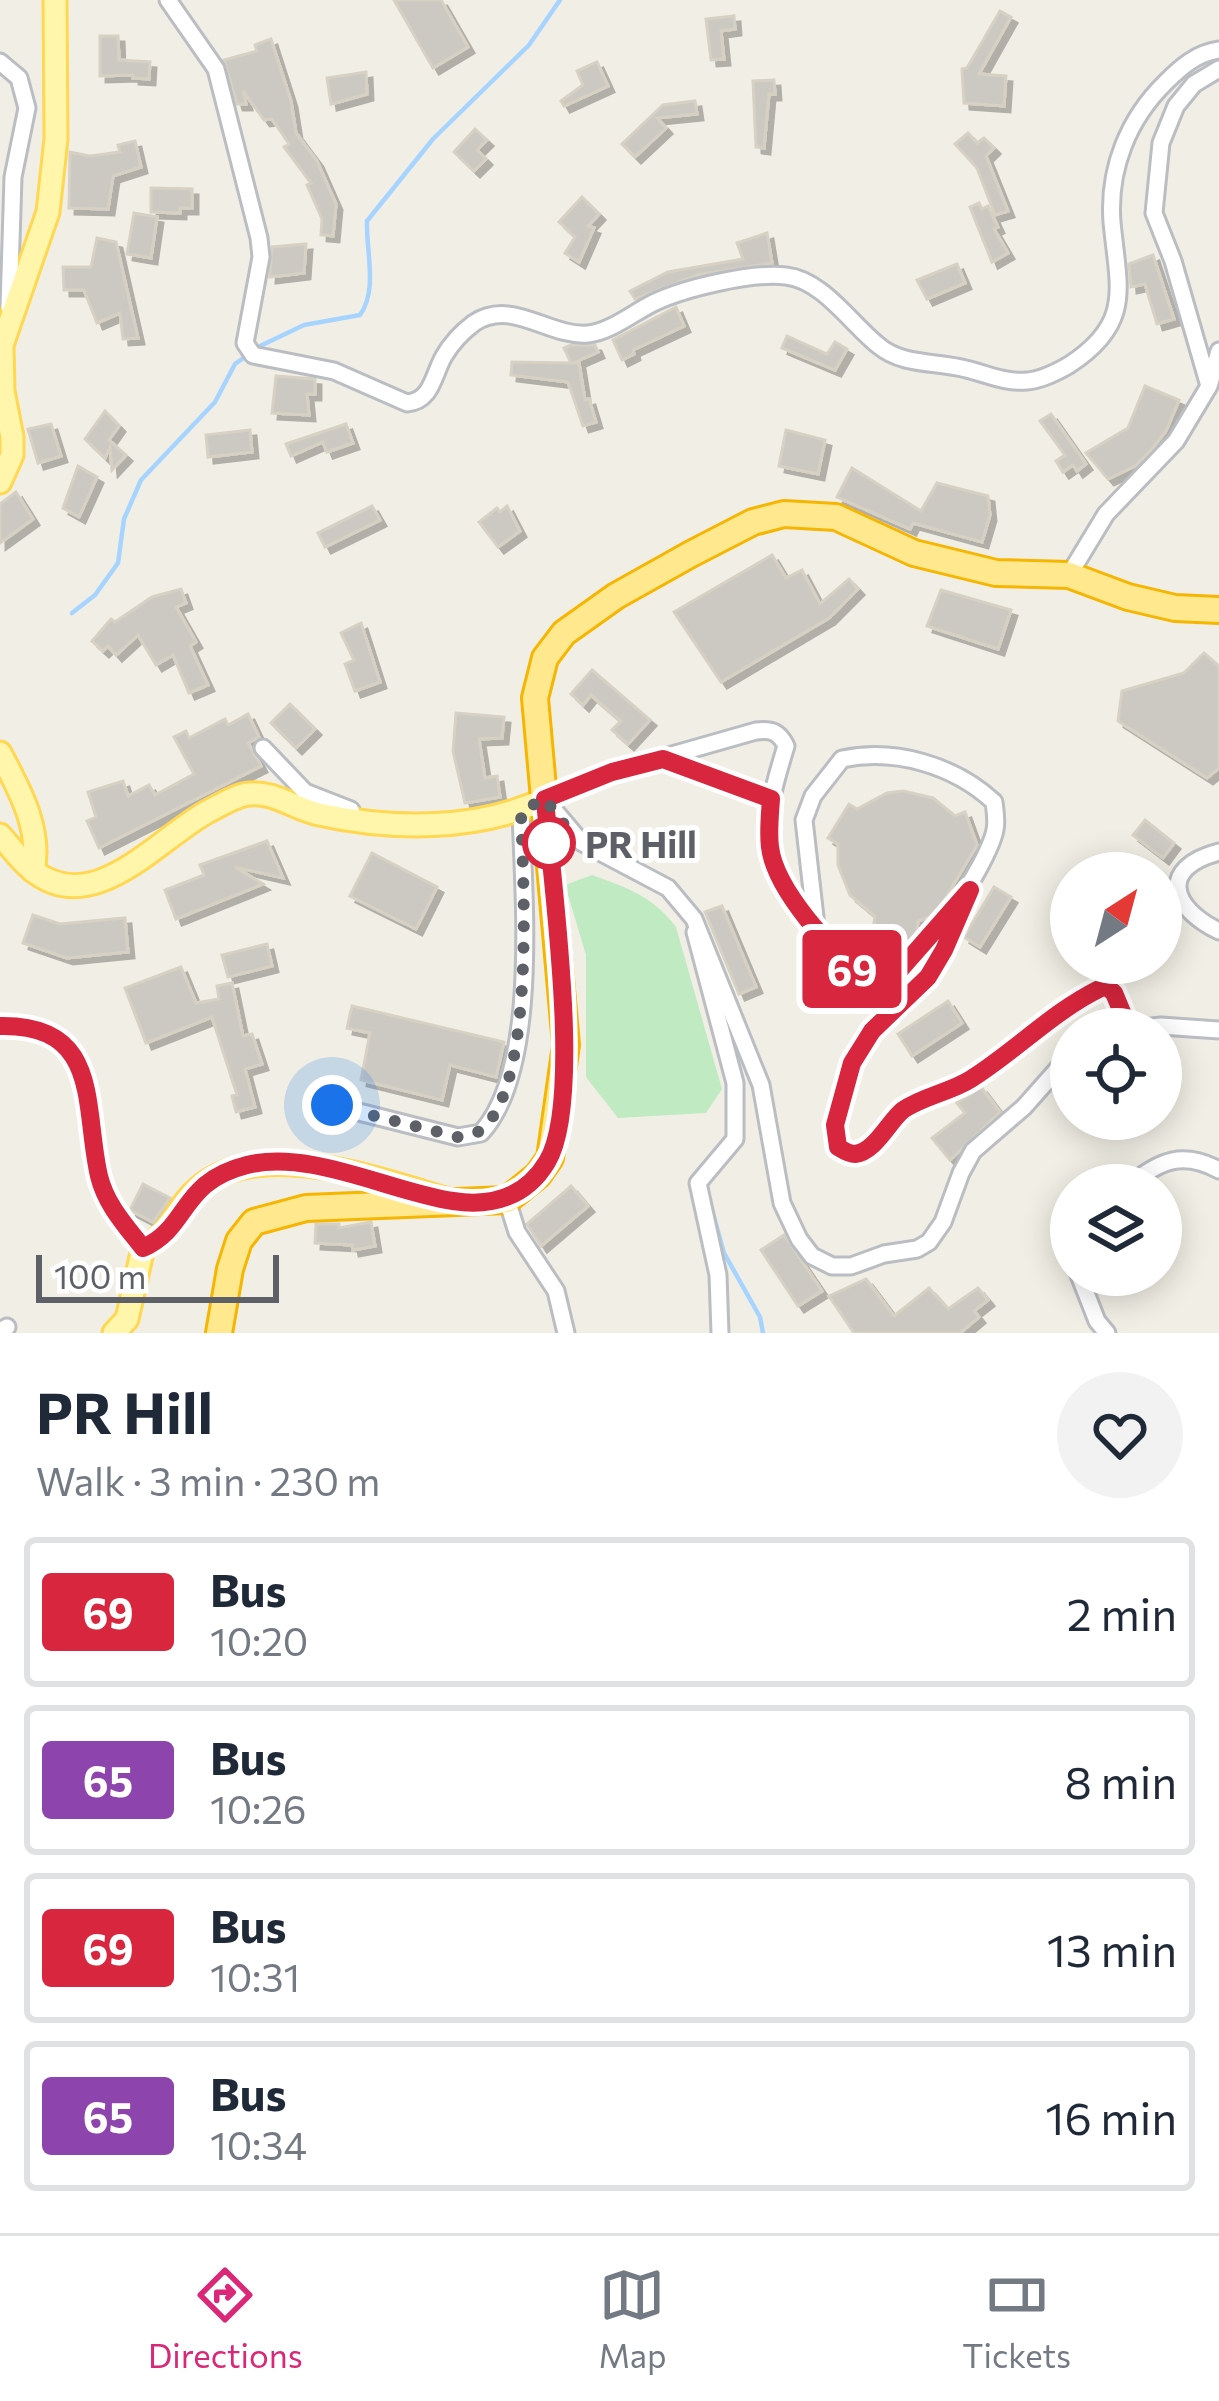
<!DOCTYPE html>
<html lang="en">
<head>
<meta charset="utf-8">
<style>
	:root { --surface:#fff; --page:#f2f2f3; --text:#1f2937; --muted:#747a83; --line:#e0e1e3; --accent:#db2777 }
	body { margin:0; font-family:Commissioner,sans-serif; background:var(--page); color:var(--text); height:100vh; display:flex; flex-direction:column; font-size:45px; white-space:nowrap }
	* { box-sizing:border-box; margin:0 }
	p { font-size:39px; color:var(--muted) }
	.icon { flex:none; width:66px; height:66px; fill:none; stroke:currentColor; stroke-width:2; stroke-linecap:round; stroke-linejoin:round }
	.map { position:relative; height:1333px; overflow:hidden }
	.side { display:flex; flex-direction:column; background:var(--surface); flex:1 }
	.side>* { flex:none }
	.badge { padding:0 24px; border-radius:9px; font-size:42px; line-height:78px }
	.needle { width:78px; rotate:36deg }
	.tools { position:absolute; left:1050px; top:852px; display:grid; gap:24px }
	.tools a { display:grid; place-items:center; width:132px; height:132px; border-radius:50%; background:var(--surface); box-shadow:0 6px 30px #0003; font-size:60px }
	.scale { position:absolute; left:36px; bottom:30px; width:243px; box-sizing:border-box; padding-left:12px; border:6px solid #5d6167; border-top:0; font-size:33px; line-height:42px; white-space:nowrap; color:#5d6167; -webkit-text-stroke:9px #fff; paint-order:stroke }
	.you { position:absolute; width:60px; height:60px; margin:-30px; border:9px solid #fff; border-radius:50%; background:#1a73e8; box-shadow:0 0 0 18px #1a73e833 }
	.map>.badge { position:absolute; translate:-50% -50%; box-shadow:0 0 0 6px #fff }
	.round { display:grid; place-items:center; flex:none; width:126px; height:126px; border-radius:63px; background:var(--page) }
	.summary { display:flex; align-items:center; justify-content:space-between; height:204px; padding:0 36px }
	h1 { font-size:57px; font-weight:700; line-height:90px }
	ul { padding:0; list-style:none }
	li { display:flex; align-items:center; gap:36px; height:150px; margin:0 24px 18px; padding:0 12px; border:6px solid var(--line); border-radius:12px }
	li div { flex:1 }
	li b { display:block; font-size:45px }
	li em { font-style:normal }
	li .badge { min-width:132px; font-weight:700; text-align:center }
	.tabs { display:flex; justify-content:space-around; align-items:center; height:168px; border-top:3px solid var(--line); background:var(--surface); font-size:33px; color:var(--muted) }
	.tabs a { display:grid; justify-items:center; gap:6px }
	.tabs .on { color:var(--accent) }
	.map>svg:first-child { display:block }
	.green { fill:#c0eac2 }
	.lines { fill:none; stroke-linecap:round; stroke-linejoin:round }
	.stream { stroke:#a7d4ff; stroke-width:4.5 }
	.building { fill:#ccc9c2; stroke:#d6d1c3; stroke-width:3; filter:url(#shadow) }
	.minor-casing { stroke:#babdc2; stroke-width:21 }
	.major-casing { stroke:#ffd750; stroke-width:27 }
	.highway-casing { stroke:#f6b500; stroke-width:30 }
	.minor { stroke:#fff; stroke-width:15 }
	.major { stroke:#fff6ac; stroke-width:21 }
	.highway { stroke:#ffe88e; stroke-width:24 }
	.line-casing { stroke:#fff; stroke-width:27 }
	.line { stroke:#d7263d; stroke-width:18 }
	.walk { stroke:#5d6167; stroke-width:12; stroke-dasharray:0 21.6 }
	.stop-dot { fill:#fff; stroke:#d7263d; stroke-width:6 }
	.labels { text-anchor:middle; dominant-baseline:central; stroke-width:10; stroke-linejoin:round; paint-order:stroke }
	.stop-label { font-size:36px; font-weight:bold; fill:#5d6167; stroke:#fff; text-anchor:start }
</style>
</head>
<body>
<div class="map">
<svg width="1219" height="1333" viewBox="0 0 1219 1333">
	<defs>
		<filter id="shadow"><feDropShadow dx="6" dy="6" stdDeviation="0" flood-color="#0004"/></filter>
	</defs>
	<rect width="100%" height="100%" fill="#f1efe5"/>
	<path class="green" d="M592,875C626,887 654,897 676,927L722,1089L706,1113L618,1118L586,1077V955L565,885Z"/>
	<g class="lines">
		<g class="stream">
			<path d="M72,613L95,595L118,563L124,519L141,480L215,402L235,364L260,346L304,325L360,315C378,290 366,252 367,221L433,139L529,45L560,0"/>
			<polyline points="709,1199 724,1253 760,1317 763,1333"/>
		</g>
	</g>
	<g class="building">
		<polygon points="394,0 441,0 468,47 433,68"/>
		<polygon points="1000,11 1011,17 979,74 1006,76 1004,106 964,103 962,69 967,68"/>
		<polygon points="734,16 735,29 721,31 724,59 711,60 706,19"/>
		<polygon points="100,36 118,36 119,60 150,62 149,79 133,78 133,75 100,76"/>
		<polygon points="271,39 291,101 296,133 317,161 336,204 333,236 321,235 322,219 307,185 311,183 284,147 289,144 272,119 264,120 243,91 246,104 237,104 224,60 257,51 255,45"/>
		<polygon points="597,62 608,86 564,106 561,101 583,85 577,71"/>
		<polygon points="366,72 367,94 331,104 327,78"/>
		<polygon points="774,80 775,94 769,94 764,148 756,147 753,81"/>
		<polygon points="695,101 697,114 657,118 666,128 635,157 622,144 663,105"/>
		<polygon points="475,129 487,140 477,150 486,159 474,171 454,152"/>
		<polygon points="968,133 977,143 984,138 994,148 986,156 1008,211 995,215 977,168 955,144"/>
		<polygon points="135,141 141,167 113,176 108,209 69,208 70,152 90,156 120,152 118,145"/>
		<polygon points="151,188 192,189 192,208 180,208 180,213 151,212"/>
		<polygon points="582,197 599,214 588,226 594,228 579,262 565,253 575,237 559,222"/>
		<polygon points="979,203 982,209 988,206 998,227 994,229 1008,253 992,262 970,207"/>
		<polygon points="134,213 157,217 151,258 127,254"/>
		<polygon points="767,233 772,263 697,275 635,299 630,291 668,272 743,259 737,243"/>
		<polygon points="97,238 116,242 138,338 123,339 120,313 97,323 84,290 64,290 63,267 91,267"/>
		<polygon points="306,244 304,273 270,277 272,247"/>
		<polygon points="1153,255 1174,319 1157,324 1145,284 1131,287 1129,264"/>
		<polygon points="957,264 965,283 927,299 917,280"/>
		<polygon points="676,307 684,326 633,350 634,354 622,360 613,340"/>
		<polygon points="787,336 827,354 835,342 847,349 835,370 782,348"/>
		<polygon points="571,345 595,345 598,352 573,363 579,363 585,400 589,399 596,422 583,426 568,382 511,375 512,362 571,363 564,348"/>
		<polygon points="276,376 315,379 315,394 307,394 309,415 272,413"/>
		<polygon points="1145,386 1179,400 1166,431 1151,450 1135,466 1108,479 1086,453 1128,428"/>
		<polygon points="105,411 119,426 109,440 126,455 112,470 110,447 105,458 85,439"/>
		<polygon points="1051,414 1086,464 1077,471 1073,465 1063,472 1056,461 1065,455 1040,421"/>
		<polygon points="51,424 61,456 38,463 28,429"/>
		<polygon points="346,424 353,443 327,452 323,442 291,456 286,444"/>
		<polygon points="250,430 252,452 208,457 206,435"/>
		<polygon points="786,430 825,440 818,474 779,466"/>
		<polygon points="78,466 97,477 79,517 63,508"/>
		<polygon points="852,468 921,511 937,483 988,496 990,515 982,542 913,523 910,529 837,497"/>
		<polygon points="16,492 33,519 0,543 0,504"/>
		<polygon points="372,506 380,520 325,547 318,533"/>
		<polygon points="507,506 520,531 498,547 479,522 497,508 500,512"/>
		<polygon points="772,555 786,578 802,570 820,604 849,579 858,589 829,618 721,682 674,612"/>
		<polygon points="181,589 186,603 176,607 196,642 190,646 208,685 189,693 173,655 156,665 138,635 116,655 108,646 103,651 92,641 111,619 115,622 152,597"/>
		<polygon points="941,590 1011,610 998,649 927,626"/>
		<polygon points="361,623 380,682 355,691 345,664 354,660 341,633"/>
		<polygon points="1204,653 1219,666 1219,768 1207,778 1118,721 1122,691 1184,673"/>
		<polygon points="592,670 650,720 628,744 612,730 621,721 591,695 583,705 571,694"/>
		<polygon points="290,704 315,729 296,748 271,723"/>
		<polygon points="456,713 504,717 502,738 479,739 485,778 497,776 500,797 465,803 453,751"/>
		<polygon points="248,714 259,737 248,743 261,766 99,848 87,821 96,817 88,792 123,781 128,796 149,785 155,795 194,774 174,737 186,731 189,738 225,719 228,725"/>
		<polygon points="903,791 933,798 955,816 965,812 977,845 940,907 934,915 918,921 916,938 903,952 870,947 875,916 850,895 838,865 838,844 828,838 849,804 857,809 887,793"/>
		<polygon points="1145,820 1174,843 1163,858 1133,835"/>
		<polygon points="267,841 283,878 235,867 263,884 176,919 165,890 204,875 200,865"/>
		<polygon points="372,853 437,887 416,929 350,896"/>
		<polygon points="994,887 1011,897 980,947 964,937"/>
		<polygon points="722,906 756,987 739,994 705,912"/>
		<polygon points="33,915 60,924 125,918 128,952 67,958 23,943"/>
		<polygon points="267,944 272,966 228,977 222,955"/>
		<polygon points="181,967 196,1003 219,999 217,986 232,983 243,1036 252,1034 262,1064 245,1069 255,1107 236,1112 232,1096 237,1095 212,1017 146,1043 125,988"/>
		<polygon points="948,1001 962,1023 912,1056 898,1034"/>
		<polygon points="352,1006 504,1042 496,1077 450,1065 442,1100 361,1080 370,1033 347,1028"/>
		<polygon points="981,1087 1000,1112 950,1160 932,1138 965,1113 957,1103"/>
		<polygon points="143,1184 170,1198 153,1222 130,1210"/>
		<polygon points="571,1186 588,1206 541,1246 527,1224"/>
		<polygon points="371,1222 375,1246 353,1250 352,1245 315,1243 316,1224 339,1224 339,1228"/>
		<polygon points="784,1235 822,1291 798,1306 761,1250"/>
		<polygon points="866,1279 894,1316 929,1288 948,1309 978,1288 988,1300 974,1311 979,1317 960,1333 854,1333 829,1296"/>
	</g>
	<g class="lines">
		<g class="minor-casing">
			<g id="minor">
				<path d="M168,0L216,69L259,238L261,257L245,343L253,355L334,371L407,403C432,401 433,375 444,356C451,344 462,332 474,323C512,298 548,337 588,334C610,332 633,313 653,303C684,288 752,272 786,276C823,280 851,324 879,346C903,366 937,361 966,369C987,374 1005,383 1027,381C1041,380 1057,372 1069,365C1134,323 1118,287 1112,222C1108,169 1128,119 1166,82C1181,67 1197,53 1219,50"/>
				<polyline points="0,62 19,78 27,108 13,177 9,307"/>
				<polyline points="1210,383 1219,351"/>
				<polyline points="1069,575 1106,514 1176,441 1209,386 1173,261 1154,213 1161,143 1176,106 1194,84 1219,69"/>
				<polyline points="263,748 305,792 351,810"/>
				<polyline points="663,759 771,798"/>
				<path d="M1219,852C1158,868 1171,908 1219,931"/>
				<path d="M964,903C953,929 944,957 926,980C888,1029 856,1028 840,1100C837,1116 833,1131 838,1147L855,1154C876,1144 886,1123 903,1110C923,1096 951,1092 971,1079C1017,1050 1052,1012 1101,988L1106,986L1115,993L1129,1029"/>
				<path d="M816,926L804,820L813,796L842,759C895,748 954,765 994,802C995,811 997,820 995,830C988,865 919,969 884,980C879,981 870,980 865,980C833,951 777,893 770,850C764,815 776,779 786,746C779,732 772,729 756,731L612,772L545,799L581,842L668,888L694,919L761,1085L782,1203L799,1239L812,1256L832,1266H851L884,1254L917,1249L929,1242L943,1222L961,1173L973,1151L1024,1107L1071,1054"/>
				<polyline points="695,932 735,1083 735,1139 698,1183 718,1275 720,1333"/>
				<polyline points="1106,986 1109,963"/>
				<path d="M0,1026C109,1024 79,1117 102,1185C110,1210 128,1228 143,1248"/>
				<polyline points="1134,1029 1161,1026 1219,1030"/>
				<path d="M331,1105L458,1137L481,1133C540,1069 523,894 521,810"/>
				<path d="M1130,1185C1160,1160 1183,1151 1219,1170"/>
				<polyline points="507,1200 517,1232 556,1291 566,1333"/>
				<polyline points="1079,1275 1097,1321 1107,1333"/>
				<polyline points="0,1331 7,1327"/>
			</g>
		</g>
		<g class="major-casing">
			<g id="major">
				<polyline points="0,482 12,455 12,437 3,391 2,345 48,212 56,139 55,0"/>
				<path d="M0,753C19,789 42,829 33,871"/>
				<path d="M0,835C10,846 20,860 31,869C92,920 155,841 207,812C219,806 236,795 249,794C274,791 295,809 319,814C391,830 478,831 545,799"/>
				<path d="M114,1333L127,1319L143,1248C173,1235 176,1206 200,1187C261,1137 378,1179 445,1199"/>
			</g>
		</g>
		<g class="highway-casing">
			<polyline id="highway" points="219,1333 230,1269 239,1241 254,1222 306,1208 507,1200 538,1175 550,1158 566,1045 535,698 545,658 564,633 616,596 691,554 753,522 784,514 836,517 914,553 996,573 1069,575 1128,597 1175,608 1219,610"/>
		</g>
		<use href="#minor" class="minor"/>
		<use href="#major" class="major"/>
		<use href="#highway" class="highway"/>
	</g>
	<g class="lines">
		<g class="line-casing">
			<path id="line" d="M0,1026C102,1024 83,1107 99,1176C106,1205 126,1226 143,1248C190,1227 179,1182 247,1165C310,1149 391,1192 453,1201C492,1207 526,1197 547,1162C584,1101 551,878 545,799L612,772L663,759L771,799C770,814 768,832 770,847C775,891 833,951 865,980L882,981L897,973L970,890L944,950L928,977L872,1031L852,1063L835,1125L838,1147C843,1150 848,1154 855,1154C875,1152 889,1121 903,1110C923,1096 951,1092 971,1079C1017,1050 1052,1012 1101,988L1106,986L1114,993L1129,1029"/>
		</g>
		<use href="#line" class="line"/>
		<path class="walk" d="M332,1105L458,1137C542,1141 522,866 521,811L545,799L566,827L549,843"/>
	</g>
	<circle class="stop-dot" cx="549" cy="843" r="24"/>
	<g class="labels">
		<g class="stop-label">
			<text x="585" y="843">PR Hill</text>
		</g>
	</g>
</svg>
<div class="tools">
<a><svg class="needle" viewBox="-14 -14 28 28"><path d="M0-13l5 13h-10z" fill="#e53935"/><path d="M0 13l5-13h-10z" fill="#747a83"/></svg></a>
<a><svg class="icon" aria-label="locate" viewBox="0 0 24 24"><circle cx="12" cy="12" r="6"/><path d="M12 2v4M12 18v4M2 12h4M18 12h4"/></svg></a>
<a><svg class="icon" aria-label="layers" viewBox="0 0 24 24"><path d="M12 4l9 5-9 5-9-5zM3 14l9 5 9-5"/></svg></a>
</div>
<div class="scale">100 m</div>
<div class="you" style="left:332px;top:1105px"></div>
<b class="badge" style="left:852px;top:969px;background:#d7263d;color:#fff">69</b>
</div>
<section class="side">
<div class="summary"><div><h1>PR Hill</h1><p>Walk · 3 min · 230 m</p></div><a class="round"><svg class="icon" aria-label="heart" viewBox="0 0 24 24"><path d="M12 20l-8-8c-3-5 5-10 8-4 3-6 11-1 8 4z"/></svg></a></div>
<ul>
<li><span class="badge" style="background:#d7263d;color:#fff">69</span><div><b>Bus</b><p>10:20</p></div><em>2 min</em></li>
<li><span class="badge" style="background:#8e44ad;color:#fff">65</span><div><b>Bus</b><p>10:26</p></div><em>8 min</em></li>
<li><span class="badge" style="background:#d7263d;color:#fff">69</span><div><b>Bus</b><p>10:31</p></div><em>13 min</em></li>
<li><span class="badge" style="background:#8e44ad;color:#fff">65</span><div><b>Bus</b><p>10:34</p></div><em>16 min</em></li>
</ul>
</section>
<nav class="tabs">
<a class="on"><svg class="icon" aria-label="directions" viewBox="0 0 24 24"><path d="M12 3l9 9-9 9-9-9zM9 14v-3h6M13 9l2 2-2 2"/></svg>Directions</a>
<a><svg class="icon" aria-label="map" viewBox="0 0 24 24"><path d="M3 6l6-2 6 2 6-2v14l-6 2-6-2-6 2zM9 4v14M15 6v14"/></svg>Map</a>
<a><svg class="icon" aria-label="tickets" viewBox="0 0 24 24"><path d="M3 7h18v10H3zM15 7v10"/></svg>Tickets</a>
</nav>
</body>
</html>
